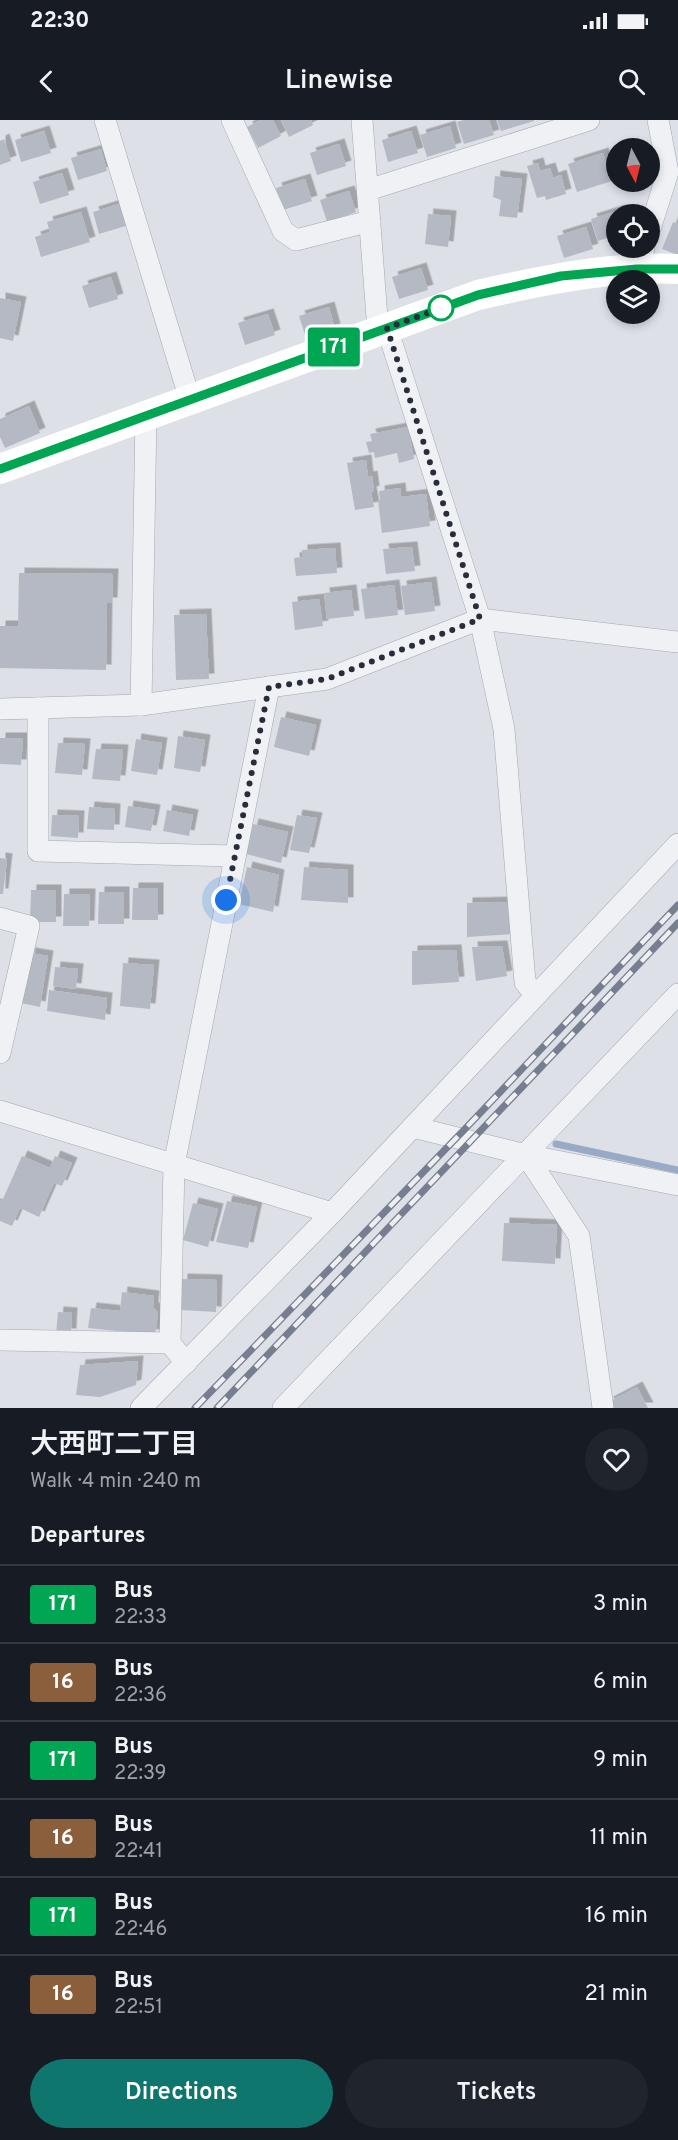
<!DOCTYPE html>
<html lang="en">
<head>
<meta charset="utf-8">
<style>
	:root { --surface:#171b24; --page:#20242c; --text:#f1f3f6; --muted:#9ea1a6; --line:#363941; --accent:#0f766e }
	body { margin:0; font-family:Overpass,"Noto Sans JP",sans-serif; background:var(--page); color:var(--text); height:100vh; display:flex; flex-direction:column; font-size:22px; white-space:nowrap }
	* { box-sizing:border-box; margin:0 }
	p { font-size:20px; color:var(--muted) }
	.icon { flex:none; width:33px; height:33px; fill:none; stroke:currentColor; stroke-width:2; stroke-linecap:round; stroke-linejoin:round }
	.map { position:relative; height:1288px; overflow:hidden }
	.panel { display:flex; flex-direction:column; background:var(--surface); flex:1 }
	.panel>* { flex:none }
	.badge { padding:0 12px; border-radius:4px; font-size:21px; line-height:39px }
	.needle { width:39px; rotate:173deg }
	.fabs { position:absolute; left:606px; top:18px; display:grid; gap:12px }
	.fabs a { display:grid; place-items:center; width:54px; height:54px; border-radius:50%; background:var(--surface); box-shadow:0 3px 9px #0003; font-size:30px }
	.you { position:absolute; width:30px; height:30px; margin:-15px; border:4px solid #fff; border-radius:50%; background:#1a73e8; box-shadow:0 0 0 9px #1a73e833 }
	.map>.badge { position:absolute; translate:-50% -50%; box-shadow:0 0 0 3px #fff }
	h2 { padding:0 30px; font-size:22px; line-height:54px }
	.round { display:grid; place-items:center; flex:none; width:63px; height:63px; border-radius:32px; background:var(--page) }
	.headline { display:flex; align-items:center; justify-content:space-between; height:102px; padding:0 30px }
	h1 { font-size:28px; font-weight:600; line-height:45px }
	.action { display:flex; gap:12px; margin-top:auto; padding:12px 30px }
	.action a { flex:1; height:69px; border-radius:36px; background:var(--accent); color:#fff; font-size:24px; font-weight:600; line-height:69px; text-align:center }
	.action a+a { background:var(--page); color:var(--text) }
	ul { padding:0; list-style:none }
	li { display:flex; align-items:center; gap:18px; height:78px; padding:0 30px; border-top:2px solid var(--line) }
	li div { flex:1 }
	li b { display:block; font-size:22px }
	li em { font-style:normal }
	li .badge { min-width:66px; font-weight:700; text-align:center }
	.status { display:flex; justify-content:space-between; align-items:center; height:42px; padding:0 30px; background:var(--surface); direction:ltr }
	.status svg { height:16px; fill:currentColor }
	header { display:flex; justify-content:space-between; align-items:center; height:78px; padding:0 30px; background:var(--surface); font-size:27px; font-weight:600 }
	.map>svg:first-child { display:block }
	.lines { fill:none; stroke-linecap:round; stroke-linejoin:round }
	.stream { stroke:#99aac6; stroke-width:7 }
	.building { fill:#b5b9c3; filter:url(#shadow) }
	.street-casing { stroke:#a3a7b1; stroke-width:22 }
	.street { stroke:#f0f1f5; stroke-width:21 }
	.secondary { stroke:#fff; stroke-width:30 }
	.rail-casing { stroke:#777e8f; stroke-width:7 }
	.rail { stroke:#edeff4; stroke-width:4.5; stroke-dasharray:14; stroke-linecap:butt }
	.line-casing { stroke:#fff; stroke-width:14 }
	.line { stroke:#00a651; stroke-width:9 }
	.walk { stroke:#272d3d; stroke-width:6; stroke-dasharray:0 10.8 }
	.stop-dot { fill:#fff; stroke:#00a651; stroke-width:3 }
</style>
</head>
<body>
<div class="status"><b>22:30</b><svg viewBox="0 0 49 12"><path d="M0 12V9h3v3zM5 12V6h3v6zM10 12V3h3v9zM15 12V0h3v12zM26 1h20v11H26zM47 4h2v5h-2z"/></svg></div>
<header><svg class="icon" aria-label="back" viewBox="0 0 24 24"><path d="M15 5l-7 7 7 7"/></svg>Linewise<svg class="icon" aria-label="search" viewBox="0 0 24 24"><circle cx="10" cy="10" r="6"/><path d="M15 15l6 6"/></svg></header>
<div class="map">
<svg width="678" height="1288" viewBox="0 0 678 1288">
	<defs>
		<filter id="shadow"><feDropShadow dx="5.5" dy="-5.5" stdDeviation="0" flood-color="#0004"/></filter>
	</defs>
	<rect width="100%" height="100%" fill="#dde0e7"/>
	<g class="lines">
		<polyline class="stream" points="556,1024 678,1050"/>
	</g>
	<g class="building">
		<polygon points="260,0 273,0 281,16 258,28 247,7"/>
		<polygon points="281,0 311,0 313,5 289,17"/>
		<polygon points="464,0 489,0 494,15 464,24 457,2"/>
		<polygon points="497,0 534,0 534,1 501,11"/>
		<polygon points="450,6 456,28 427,37 420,15"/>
		<polygon points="44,11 51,33 21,42 15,20"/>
		<polygon points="411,11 418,33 388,42 382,20"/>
		<polygon points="4,19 11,41 0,45 0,21"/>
		<polygon points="339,24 346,46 317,55 310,33"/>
		<polygon points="101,29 107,51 78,60 71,38"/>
		<polygon points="603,33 612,61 577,72 568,44"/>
		<polygon points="616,33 616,60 615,60 607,36"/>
		<polygon points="538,43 540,51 550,48 553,58 561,55 566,74 546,80 545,76 537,78 527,46"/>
		<polygon points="62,53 69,75 40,84 33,62"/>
		<polygon points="495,56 522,59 517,98 499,96 501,80 493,77"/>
		<polygon points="305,59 312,81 283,90 276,68"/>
		<polygon points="349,71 356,92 327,102 320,80"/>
		<polygon points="122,83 129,105 99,114 93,92"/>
		<polygon points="620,90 622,94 616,94 616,115 598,121 591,99"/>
		<polygon points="81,92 90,122 41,137 35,117 50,112 47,102"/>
		<polygon points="428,94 451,96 448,127 425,124"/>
		<polygon points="673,102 678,104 678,135 662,129"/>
		<polygon points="586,107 593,129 564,138 557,116"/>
		<polygon points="421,148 428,170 399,179 392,157"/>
		<polygon points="111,157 118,179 89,188 82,166"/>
		<polygon points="0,178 21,182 13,221 0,218"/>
		<polygon points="329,187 335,209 306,218 299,196"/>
		<polygon points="268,194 275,215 245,225 238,203"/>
		<polygon points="29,286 40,313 5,328 0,317 0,299"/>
		<polygon points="408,307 414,339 399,343 397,333 375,338 374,332 369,333 366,322 372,321 370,314"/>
		<polygon points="366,340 368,357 372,356 374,371 371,372 374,387 355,390 347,343"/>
		<polygon points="400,368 401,377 426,374 430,406 382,413 378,380 380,380 379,371"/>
		<polygon points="412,427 415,451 386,454 383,429"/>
		<polygon points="335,428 337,453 296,456 294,438 302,437 302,430"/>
		<polygon points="19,453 113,454 112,483 107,483 106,550 0,548 0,506 18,506"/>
		<polygon points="431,462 435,491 405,495 401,466"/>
		<polygon points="394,465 398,495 365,499 361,469"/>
		<polygon points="351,470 354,496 327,499 324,473"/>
		<polygon points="319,479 323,506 295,510 292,482"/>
		<polygon points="206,494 209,559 176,560 174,495"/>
		<polygon points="281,597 316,605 309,636 274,627"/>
		<polygon points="178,616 205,620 200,652 174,648"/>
		<polygon points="0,618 23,618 21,645 0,644"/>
		<polygon points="136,619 162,623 157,655 131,651"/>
		<polygon points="58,623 85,624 82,655 55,653"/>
		<polygon points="96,629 123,630 120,661 92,659"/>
		<polygon points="128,686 155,690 151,711 125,707"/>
		<polygon points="89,687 115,689 114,710 87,709"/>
		<polygon points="167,690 193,695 189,716 163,711"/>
		<polygon points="52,695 79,696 78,718 51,716"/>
		<polygon points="297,695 317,698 309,733 290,730"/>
		<polygon points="253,704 288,712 281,743 246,734"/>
		<polygon points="0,738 7,739 3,774 0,774"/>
		<polygon points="247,747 279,755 273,792 239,784"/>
		<polygon points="304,747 348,750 348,783 301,780"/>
		<polygon points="133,768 158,768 158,800 132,800"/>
		<polygon points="31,770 56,770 56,802 30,802"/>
		<polygon points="99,772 124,772 124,804 98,804"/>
		<polygon points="64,774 90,774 89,806 63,806"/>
		<polygon points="511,782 514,814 467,817 467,783"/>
		<polygon points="502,826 507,856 476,861 472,827"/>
		<polygon points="456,830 459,862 412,865 412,831"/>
		<polygon points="30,833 48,836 40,887 21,883"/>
		<polygon points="123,843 154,845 150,889 120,886"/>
		<polygon points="55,847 78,849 76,869 53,866"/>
		<polygon points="49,870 107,878 105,900 47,891"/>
		<polygon points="22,1036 50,1048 55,1036 72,1043 62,1066 54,1063 39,1097 20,1088 12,1106 0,1101 0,1078 3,1079"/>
		<polygon points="227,1081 257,1087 248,1128 216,1122"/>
		<polygon points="193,1083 218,1089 208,1127 183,1120"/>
		<polygon points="504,1103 557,1105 555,1144 502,1141"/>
		<polygon points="182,1159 217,1160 216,1192 181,1190"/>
		<polygon points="122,1172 154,1176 153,1187 158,1193 155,1215 88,1208 91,1188 120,1191"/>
		<polygon points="58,1192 72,1193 71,1214 56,1214"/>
		<polygon points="138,1241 136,1265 100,1277 76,1275 80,1245"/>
		<polygon points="637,1267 648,1288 611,1288 608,1282"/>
	</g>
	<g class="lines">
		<g class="street-casing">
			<g id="street">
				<polyline points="105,0 190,280"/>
				<polyline points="232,0 283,111 296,120 370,101"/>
				<polyline points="362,0 378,211"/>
				<polyline points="368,70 589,0"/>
				<polyline points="650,109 668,52 658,0"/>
				<polyline points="637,149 644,128"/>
				<polyline points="387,208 480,499 504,609 525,862 535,875"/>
				<polyline points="141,585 146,296"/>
				<polyline points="38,588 38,731 235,736"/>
				<polyline points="0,589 141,585 327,559 480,499 678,522"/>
				<polyline points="0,798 29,806 0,933"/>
				<polyline points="0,991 332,1093"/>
				<polyline points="413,1007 526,1035 678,1065"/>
				<polyline points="526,1035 579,1116 603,1288"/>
				<polyline points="0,1220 170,1223"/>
				<polyline points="186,1243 170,1223 174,1045 269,567"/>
				<polyline points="141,1288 332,1093 678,724"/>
				<polyline points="283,1288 678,874"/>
			</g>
		</g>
		<use href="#street" class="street"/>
		<path class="secondary" d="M0,349L478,175C544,160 610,146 678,149"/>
		<g class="rail-casing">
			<g id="rail">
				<polyline points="195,1288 464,1010 678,785"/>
				<polyline points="217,1288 678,803"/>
			</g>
		</g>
		<use href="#rail" class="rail"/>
	</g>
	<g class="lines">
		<g class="line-casing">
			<polyline id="line" points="0,349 478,175 561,156 637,149 678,149"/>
		</g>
		<use href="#line" class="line"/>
		<polyline class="walk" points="226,780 269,567 327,559 480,499 387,208 441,188"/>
	</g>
	<circle class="stop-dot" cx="441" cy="188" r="12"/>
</svg>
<div class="fabs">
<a><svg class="needle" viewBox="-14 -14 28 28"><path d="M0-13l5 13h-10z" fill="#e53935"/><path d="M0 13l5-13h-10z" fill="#9ea1a6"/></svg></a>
<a><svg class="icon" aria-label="locate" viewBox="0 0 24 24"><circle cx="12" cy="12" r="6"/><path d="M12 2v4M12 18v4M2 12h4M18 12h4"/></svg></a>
<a><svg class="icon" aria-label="layers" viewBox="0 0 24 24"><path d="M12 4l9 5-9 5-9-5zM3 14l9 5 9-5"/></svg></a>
</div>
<div class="you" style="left:226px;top:780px"></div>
<b class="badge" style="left:334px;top:227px;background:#00a651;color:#fff">171</b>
</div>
<section class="panel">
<div class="headline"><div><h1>大西町二丁目</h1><p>Walk · 4 min · 240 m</p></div><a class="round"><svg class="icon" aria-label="heart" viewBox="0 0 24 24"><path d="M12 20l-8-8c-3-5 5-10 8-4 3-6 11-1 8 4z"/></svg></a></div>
<h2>Departures</h2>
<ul>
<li><span class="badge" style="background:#00a651;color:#fff">171</span><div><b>Bus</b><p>22:33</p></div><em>3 min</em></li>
<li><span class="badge" style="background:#8b5e3c;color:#fff">16</span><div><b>Bus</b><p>22:36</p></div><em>6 min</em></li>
<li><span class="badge" style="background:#00a651;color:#fff">171</span><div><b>Bus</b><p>22:39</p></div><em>9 min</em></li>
<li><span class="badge" style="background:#8b5e3c;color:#fff">16</span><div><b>Bus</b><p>22:41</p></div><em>11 min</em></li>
<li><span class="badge" style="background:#00a651;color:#fff">171</span><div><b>Bus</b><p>22:46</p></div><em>16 min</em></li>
<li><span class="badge" style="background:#8b5e3c;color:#fff">16</span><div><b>Bus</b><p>22:51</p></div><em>21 min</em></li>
</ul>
<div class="action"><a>Directions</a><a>Tickets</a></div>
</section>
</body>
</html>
